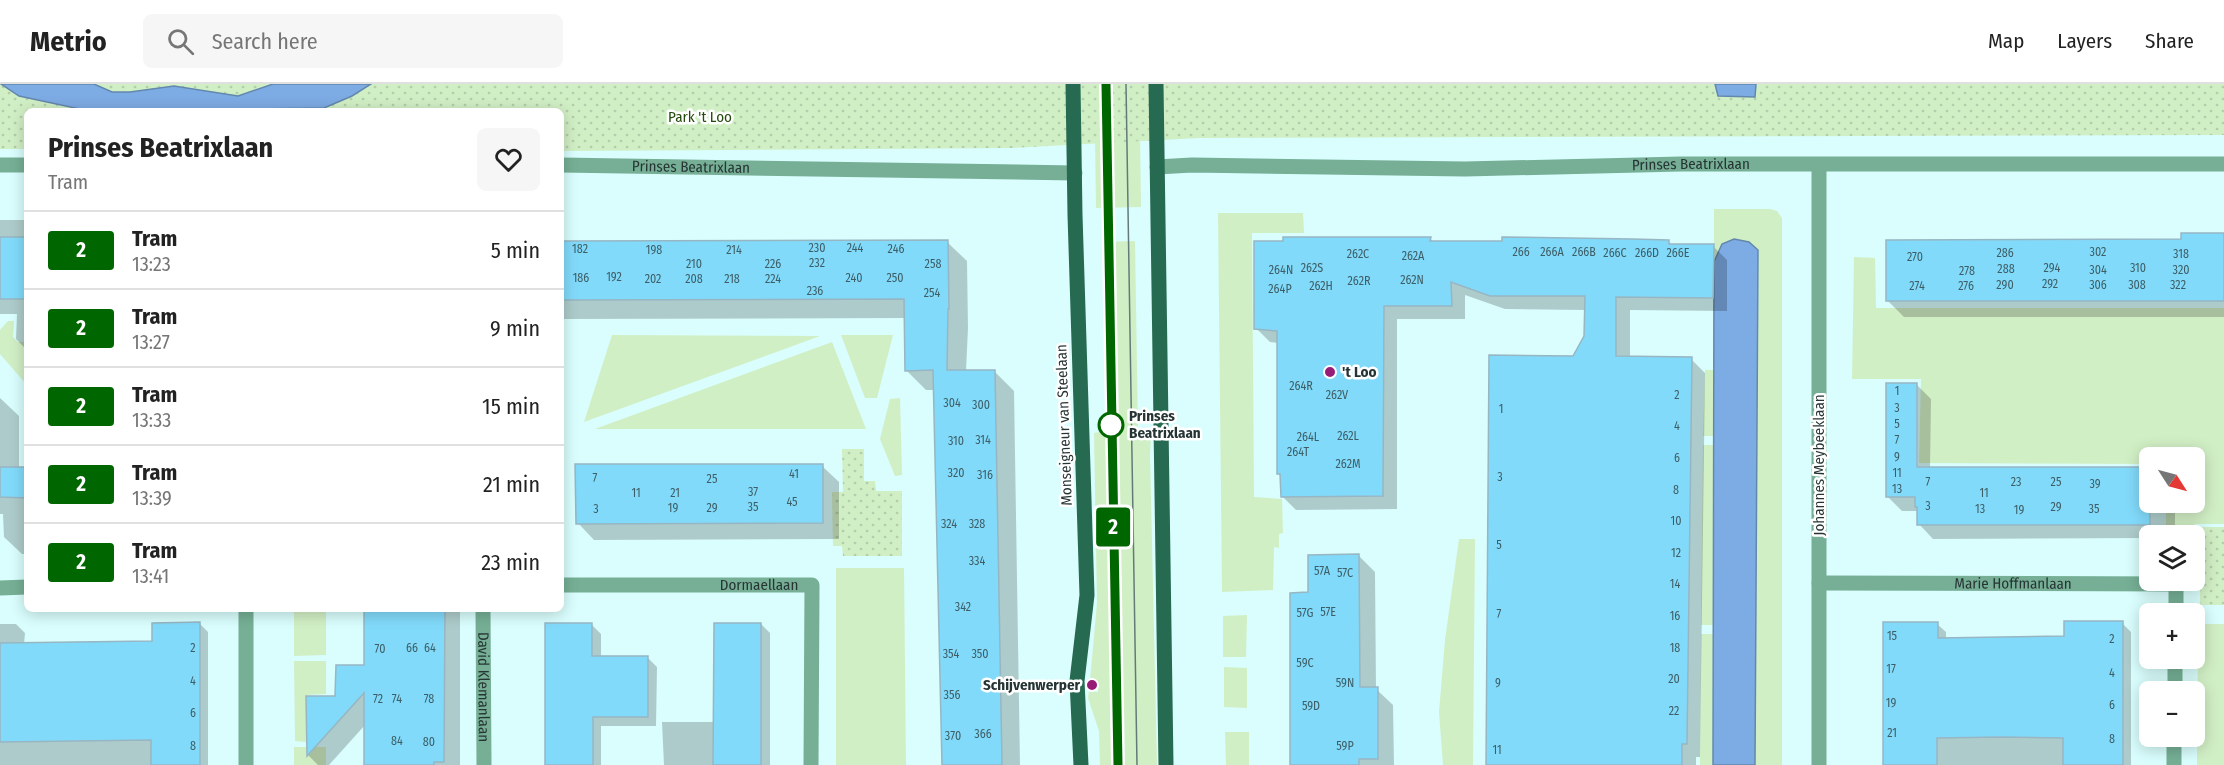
<!DOCTYPE html>
<html lang="en">
<head>
<meta charset="utf-8">
<style>
	:root { --surface:#fff; --page:#f6f6f6; --text:#222; --muted:#767676; --line:#e0e0e0 }
	body { margin:0; font-family:"Fira Sans Condensed",sans-serif; background:var(--page); color:var(--text); height:100vh; display:flex; flex-direction:column; font-size:22px; white-space:nowrap }
	* { box-sizing:border-box; margin:0 }
	p { font-size:20px; color:var(--muted) }
	.icon { flex:none; width:33px; height:33px; fill:none; stroke:currentColor; stroke-width:2; stroke-linecap:round; stroke-linejoin:round }
	.map { position:relative; flex:1; overflow:hidden }
	.sheet { position:absolute; left:24px; top:24px; width:540px; height:504px; display:flex; flex-direction:column; background:var(--surface); border-radius:9px; box-shadow:0 3px 15px #0003 }
	.sheet>* { flex:none }
	.badge { padding:0 12px; border-radius:4px; font-size:21px; line-height:39px }
	.needle { width:39px; rotate:126deg }
	.controls { position:absolute; left:2139px; top:363px; display:grid; gap:12px }
	.controls a { display:grid; place-items:center; width:66px; height:66px; border-radius:9px; background:var(--surface); box-shadow:0 3px 15px #0003; font-size:30px }
	.map>.badge { position:absolute; translate:-50% -50%; box-shadow:0 0 0 3px #fff }
	.round { display:grid; place-items:center; flex:none; width:63px; height:63px; border-radius:9px; background:var(--page) }
	.headline { display:flex; align-items:center; justify-content:space-between; height:102px; padding:0 24px }
	h1 { font-size:28px; font-weight:700; line-height:45px }
	ul { padding:0; list-style:none }
	li { display:flex; align-items:center; gap:18px; height:78px; padding:0 24px; border-top:2px solid var(--line) }
	li div { flex:1 }
	li b { display:block; font-size:22px }
	li em { font-style:normal }
	li .badge { min-width:66px; font-weight:700; text-align:center }
	header { display:flex; align-items:center; gap:36px; box-sizing:border-box; height:84px; padding:0 30px; background:var(--surface); border-bottom:2px solid var(--line) }
	header strong { font-size:28px }
	nav { display:flex; gap:33px; margin-inline-start:auto; font-size:21px }
	.search { width:420px; height:54px; background:var(--page); display:flex; align-items:center; gap:15px; box-sizing:border-box; padding:0 21px; border-radius:9px; color:var(--muted); font-size:22px }
	.map>svg:first-child { display:block }
	.grass { fill:#d1efc5 }
	.park { fill:url(#park-dots) }
	.water { fill:#7dabe3; stroke:#6388ae; stroke-width:1.5 }
	.shadow { fill:#0003 }
	.building { fill:#82dafa; stroke:#97b6c3; stroke-width:1.5 }
	.lines { fill:none; stroke-linecap:round; stroke-linejoin:round }
	.minor { stroke:#76af96; stroke-width:15 }
	.major { stroke:#266a51; stroke-width:15 }
	.tram { stroke:#647a79; stroke-width:1.5 }
	.line-casing { stroke:#fff; stroke-width:14 }
	.line { stroke:#060; stroke-width:9 }
	.poi-dot { fill:#971c76; stroke:#fff; stroke-width:2 }
	.stop-dot { fill:#fff; stroke:#060; stroke-width:3 }
	.labels { text-anchor:middle; dominant-baseline:central; stroke-width:5; stroke-linejoin:round; paint-order:stroke }
	.number-label { font-size:12px; fill:#3d5e66 }
	.park-label { font-size:15px; fill:#244b0c; stroke:#fff }
	.street-label { font-size:15px; fill:#263534; stroke:#fff }
	.poi-label { font-size:15px; font-weight:bold; fill:#263534; stroke:#fff; text-anchor:start }
	.stop-label { font-size:15px; font-weight:bold; fill:#263534; stroke:#fff; text-anchor:start }
</style>
</head>
<body>
<header>
<strong>Metrio</strong>
<div class="search"><svg class="icon" aria-label="search" viewBox="0 0 24 24"><circle cx="10" cy="10" r="6"/><path d="M15 15l6 6"/></svg>Search here</div>
<nav><a>Map</a><a>Layers</a><a>Share</a></nav>
</header>
<div class="map">
<svg width="2224" height="681" viewBox="0 0 2224 681">
	<defs>
		<pattern id="park-dots" width="8" height="8" patternUnits="userSpaceOnUse" patternTransform="scale(1.5)"><rect width="8" height="8" fill="#d1efc5"/><path d="M2 2h.1M6 6h.1" fill="none" stroke="#b3ceaa" stroke-width="1.8" stroke-linecap="round"/></pattern>
	</defs>
	<rect width="100%" height="100%" fill="#d9fefd"/>
	<g class="grass">
		<polygon points="1140,51 1141,123 1096,124 1095,52"/>
		<polygon points="1714,125 1770,125 1777,127 1782,134 1782,681 1755,681 1758,166 1722,160 1714,178"/>
		<polygon points="1218,129 1303,129 1304,149 1252,149 1254,413 1282,415 1283,449 1279,450 1279,464 1274,463 1273,506 1222,508"/>
		<polygon points="1135,157 1138,347 1151,348 1150,371 1157,681 1100,681 1099,647 1088,614 1089,607 1098,608 1098,597 1090,596 1097,519 1094,349 1106,347 1103,158"/>
		<polygon points="1854,173 1875,174 1876,224 2224,224 2224,440 2195,440 2195,470 2194,452 2154,451 2154,444 2166,444 2166,419 2194,418 2194,374 2150,374 2149,380 1919,379 1921,295 1852,295"/>
		<polygon points="8,237 14,237 13,253 18,258 27,258 27,301 0,270 0,246"/>
		<polygon points="612,251 820,252 584,338"/>
		<polygon points="841,251 893,251 877,314 865,314"/>
		<polygon points="832,258 866,345 595,345"/>
		<polygon points="1705,286 1714,286 1715,352 1703,352"/>
		<polygon points="900,314 902,391 895,392 880,355 890,315"/>
		<polygon points="1703,361 1715,361 1713,541 1701,541"/>
		<polygon points="1459,455 1475,455 1473,681 1443,681 1439,628 1445,556"/>
		<polygon points="836,484 904,484 906,681 836,681"/>
		<polygon points="294,525 326,525 326,571 294,572"/>
		<polygon points="1247,531 1246,573 1223,573 1223,532"/>
		<polygon points="2198,540 2224,540 2224,681 2197,681"/>
		<polygon points="1701,550 1713,550 1713,681 1700,681"/>
		<polygon points="294,577 326,577 326,610 307,611 306,658 295,657"/>
		<polygon points="1224,583 1247,584 1247,624 1224,623"/>
		<polygon points="1225,648 1249,648 1249,681 1226,681"/>
		<rect x="294" y="663" width="32" height="18"/>
	</g>
	<g class="park">
		<polygon points="0,0 2224,0 2224,51 1199,54 1013,64 561,67 561,27 27,27 27,65 0,65"/>
		<polygon points="842,365 864,365 864,397 875,397 876,407 902,407 902,472 843,472 842,462 833,462 832,408 843,408"/>
		<rect x="2200" y="443" width="24" height="78"/>
	</g>
	<g class="water">
		<polygon points="1,0 94,0 112,8 130,8 174,2 238,12 273,0 371,0 352,12 324,24 89,27 19,12"/>
		<polygon points="1715,0 1756,0 1755,13 1718,12"/>
		<polygon points="1734,155 1749,158 1758,166 1755,681 1713,681 1714,178 1722,160"/>
	</g>
	<g class="shadow">
		<polygon points="0,136 27,136 27,266 16,255 17,230 0,230"/>
		<polygon points="1430,154 1434,159 1668,157 1672,161 1713,162 1727,176 1727,227 1630,226 1630,274 1691,275 1705,289 1700,673 1696,673 1696,681 1487,681 1574,273 1586,252 1586,226 1505,225 1465,211 1465,235 1397,235 1397,425 1296,426 1282,412 1281,392 1278,389 1278,259 1270,258 1256,244"/>
		<polygon points="2224,157 2224,233 1904,233 1887,216"/>
		<polygon points="947,158 967,177 968,244 966,287 994,287 1014,307 1020,681 943,681 935,306 926,306 906,286 906,234 561,235 561,159"/>
		<polygon points="1917,301 1931,315 1930,384 2150,418 2175,418 2175,452 2150,452 2150,454 1933,455 1919,440 1919,427 1902,427 1888,413"/>
		<polygon points="0,314 19,332 19,384 27,384 27,470 22,470 4,453 3,430 0,430"/>
		<polygon points="822,382 839,398 839,455 594,456 578,439"/>
		<polygon points="1359,472 1375,488 1376,605 1393,621 1394,681 1292,681 1309,510"/>
		<polygon points="365,525 460,525 460,681 365,681 365,641 329,681 318,681 308,671 308,613 336,614 365,583"/>
		<polygon points="2122,539 2131,548 2131,681 1884,681 1937,540 1946,548 1946,555 2065,554"/>
		<polygon points="0,540 16,540 25,549 24,560 153,558 200,540 208,548 208,681 0,681"/>
		<polygon points="761,540 770,549 770,681 664,681 662,638 715,638"/>
		<polygon points="592,541 601,550 601,573 647,573 657,583 656,642 601,642 601,681 547,681"/>
	</g>
	<g class="building">
		<polygon points="2181,149 2224,149 2224,217 1886,217 1886,156 2181,155"/>
		<rect x="0" y="153" width="27" height="62"/>
		<polygon points="1283,153 1431,153 1430,157 1502,157 1502,153 1632,155 1669,156 1669,160 1714,160 1713,214 1616,213 1616,272 1692,273 1687,660 1682,660 1682,681 1486,681 1489,271 1573,272 1584,252 1585,212 1490,212 1451,198 1452,222 1384,222 1383,412 1281,413 1280,390 1277,390 1277,247 1254,245 1254,157 1283,157"/>
		<polygon points="948,156 949,225 948,225 947,286 995,286 1002,681 942,681 933,286 905,287 904,215 561,216 561,157"/>
		<polygon points="1886,299 1917,299 1917,383 2150,383 2150,441 1917,441 1917,423 1915,423 1915,413 1886,413"/>
		<polygon points="575,380 823,380 823,439 576,440"/>
		<polygon points="0,383 27,383 27,414 0,413"/>
		<polygon points="1359,470 1360,603 1378,603 1378,675 1359,675 1359,681 1290,681 1290,509 1308,508 1308,471"/>
		<polygon points="364,525 445,525 444,678 434,678 434,681 364,681 364,609 307,672 306,612 335,612 336,581 364,581"/>
		<polygon points="2064,537 2123,537 2123,681 2063,681 2063,654 2001,653 1937,654 1937,681 1883,681 1883,538 1938,538 1938,554 2064,552"/>
		<polygon points="200,538 200,681 151,681 151,656 0,658 0,559 152,557 152,539"/>
		<polygon points="545,539 592,539 592,572 648,572 648,633 593,633 593,681 545,681"/>
		<polygon points="714,539 761,539 761,681 713,681"/>
	</g>
	<g class="lines">
		<g class="minor">
			<polyline points="0,81 27,81"/>
			<path id="s1" d="M561,81L1075,89"/>
			<path id="s2" d="M1157,83L1192,81L1465,85L1681,80H2224"/>
			<path id="s3" d="M1819,499L2176,500V530"/>
			<path id="s4" d="M561,501H812L811,681"/>
			<polyline points="0,504 27,503"/>
			<polyline points="246,525 246,681"/>
			<path id="s5" d="M483,525L484,681"/>
			<polyline points="2175,608 2175,574"/>
			<polyline points="1819,681 1819,81"/>
			<polyline points="2174,681 2174,652"/>
		</g>
		<g class="major">
			<polyline points="1073,0 1075,131 1087,511 1077,597 1081,681"/>
			<polyline points="1156,0 1166,681"/>
		</g>
		<g class="tram">
			<polyline points="1106,0 1118,681"/>
			<polyline points="1126,0 1137,681"/>
		</g>
	</g>
	<g class="lines">
		<g class="line-casing">
			<polyline id="line" points="1106,0 1118,681"/>
		</g>
		<use href="#line" class="line"/>
	</g>
	<g class="poi-dot">
		<circle cx="1330" cy="288" r="6"/>
		<circle cx="1092" cy="601" r="6"/>
	</g>
	<circle class="stop-dot" cx="1111" cy="341" r="12"/>
	<g class="labels">
		<g class="number-label">
			<text x="817" y="164">230</text>
			<text x="855" y="164">244</text>
			<text x="580" y="165">182</text>
			<text x="896" y="165">246</text>
			<text x="654" y="166">198</text>
			<text x="734" y="166">214</text>
			<text x="1521" y="168">266</text>
			<text x="1552" y="168">266A</text>
			<text x="1584" y="168">266B</text>
			<text x="2098" y="168">302</text>
			<text x="1615" y="169">266C</text>
			<text x="1647" y="169">266D</text>
			<text x="1678" y="169">266E</text>
			<text x="2005" y="169">286</text>
			<text x="1358" y="170">262C</text>
			<text x="2181" y="170">318</text>
			<text x="1413" y="172">262A</text>
			<text x="1915" y="173">270</text>
			<text x="817" y="179">232</text>
			<text x="694" y="180">210</text>
			<text x="773" y="180">226</text>
			<text x="933" y="180">258</text>
			<text x="1312" y="184">262S</text>
			<text x="2052" y="184">294</text>
			<text x="2138" y="184">310</text>
			<text x="2006" y="185">288</text>
			<text x="1281" y="186">264N</text>
			<text x="2098" y="186">304</text>
			<text x="2181" y="186">320</text>
			<text x="1967" y="187">278</text>
			<text x="614" y="193">192</text>
			<text x="581" y="194">186</text>
			<text x="854" y="194">240</text>
			<text x="895" y="194">250</text>
			<text x="653" y="195">202</text>
			<text x="694" y="195">208</text>
			<text x="732" y="195">218</text>
			<text x="773" y="195">224</text>
			<text x="1412" y="196">262N</text>
			<text x="1359" y="197">262R</text>
			<text x="2050" y="200">292</text>
			<text x="2005" y="201">290</text>
			<text x="2098" y="201">306</text>
			<text x="2137" y="201">308</text>
			<text x="2178" y="201">322</text>
			<text x="1321" y="202">262H</text>
			<text x="1917" y="202">274</text>
			<text x="1966" y="202">276</text>
			<text x="1280" y="205">264P</text>
			<text x="815" y="207">236</text>
			<text x="932" y="209">254</text>
			<text x="1301" y="302">264R</text>
			<text x="1897" y="307">1</text>
			<text x="1337" y="311">262V</text>
			<text x="1677" y="311">2</text>
			<text x="952" y="319">304</text>
			<text x="981" y="321">300</text>
			<text x="1897" y="324">3</text>
			<text x="1501" y="325">1</text>
			<text x="1897" y="340">5</text>
			<text x="1677" y="342">4</text>
			<text x="1348" y="352">262L</text>
			<text x="1308" y="353">264L</text>
			<text x="983" y="356">314</text>
			<text x="1897" y="356">7</text>
			<text x="956" y="357">310</text>
			<text x="1298" y="368">264T</text>
			<text x="1897" y="373">9</text>
			<text x="1677" y="374">6</text>
			<text x="1348" y="380">262M</text>
			<text x="956" y="389">320</text>
			<text x="1897" y="389">11</text>
			<text x="794" y="390">41</text>
			<text x="985" y="391">316</text>
			<text x="1500" y="393">3</text>
			<text x="595" y="394">7</text>
			<text x="712" y="395">25</text>
			<text x="1928" y="398">7</text>
			<text x="2016" y="398">23</text>
			<text x="2056" y="398">25</text>
			<text x="2095" y="400">39</text>
			<text x="1897" y="405">13</text>
			<text x="1676" y="406">8</text>
			<text x="753" y="408">37</text>
			<text x="636" y="409">11</text>
			<text x="675" y="409">21</text>
			<text x="1984" y="409">11</text>
			<text x="792" y="418">45</text>
			<text x="1928" y="422">3</text>
			<text x="753" y="423">35</text>
			<text x="2056" y="423">29</text>
			<text x="673" y="424">19</text>
			<text x="712" y="424">29</text>
			<text x="596" y="425">3</text>
			<text x="1980" y="425">13</text>
			<text x="2094" y="425">35</text>
			<text x="2019" y="426">19</text>
			<text x="1676" y="437">10</text>
			<text x="949" y="440">324</text>
			<text x="977" y="440">328</text>
			<text x="1499" y="461">5</text>
			<text x="1676" y="469">12</text>
			<text x="977" y="477">334</text>
			<text x="1322" y="487">57A</text>
			<text x="1345" y="489">57C</text>
			<text x="1675" y="500">14</text>
			<text x="963" y="523">342</text>
			<text x="1328" y="528">57E</text>
			<text x="1305" y="529">57G</text>
			<text x="1499" y="530">7</text>
			<text x="1675" y="532">16</text>
			<text x="1892" y="552">15</text>
			<text x="2112" y="555">2</text>
			<text x="193" y="564">2</text>
			<text x="412" y="564">66</text>
			<text x="430" y="564">64</text>
			<text x="1675" y="564">18</text>
			<text x="380" y="565">70</text>
			<text x="951" y="570">354</text>
			<text x="980" y="570">350</text>
			<text x="1305" y="579">59C</text>
			<text x="1891" y="585">17</text>
			<text x="2112" y="589">4</text>
			<text x="1674" y="595">20</text>
			<text x="193" y="597">4</text>
			<text x="1345" y="599">59N</text>
			<text x="1498" y="599">9</text>
			<text x="952" y="611">356</text>
			<text x="378" y="615">72</text>
			<text x="397" y="615">74</text>
			<text x="429" y="615">78</text>
			<text x="1891" y="619">19</text>
			<text x="2112" y="621">6</text>
			<text x="1311" y="622">59D</text>
			<text x="1674" y="627">22</text>
			<text x="193" y="629">6</text>
			<text x="1892" y="649">21</text>
			<text x="983" y="650">366</text>
			<text x="953" y="652">370</text>
			<text x="2112" y="655">8</text>
			<text x="397" y="657">84</text>
			<text x="429" y="658">80</text>
			<text x="193" y="662">8</text>
			<text x="1345" y="662">59P</text>
			<text x="1497" y="666">11</text>
		</g>
		<g class="park-label">
			<text x="700" y="33">Park 't Loo</text>
		</g>
		<g class="street-label">
			<text stroke="none"><textPath href="#s2" startOffset="534">Prinses Beatrixlaan</textPath></text>
			<text stroke="none"><textPath href="#s1" startOffset="130">Prinses Beatrixlaan</textPath></text>
			<text transform="translate(1064 341) rotate(-92)">Monseigneur van Steelaan</text>
			<text transform="translate(1819 381) rotate(-90)">Johannes Meybeeklaan</text>
			<text stroke="none"><textPath href="#s3" startOffset="194">Marie Hoffmanlaan</textPath></text>
			<text stroke="none"><textPath href="#s4" startOffset="198">Dormaellaan</textPath></text>
			<text stroke="none"><textPath href="#s5" startOffset="78">David Klemanlaan</textPath></text>
		</g>
		<g class="poi-label">
			<text x="1342" y="288">'t Loo</text>
			<text x="1080" y="601" text-anchor="end">Schijvenwerper</text>
		</g>
		<g class="stop-label">
			<text x="1129" y="332">Prinses<tspan x="1129" dy="17">Beatrixlaan</tspan></text>
		</g>
	</g>
</svg>
<div class="controls">
<a><svg class="needle" viewBox="-14 -14 28 28"><path d="M0-13l5 13h-10z" fill="#e53935"/><path d="M0 13l5-13h-10z" fill="#767676"/></svg></a>
<a><svg class="icon" aria-label="layers" viewBox="0 0 24 24"><path d="M12 4l9 5-9 5-9-5zM3 14l9 5 9-5"/></svg></a>
<a>+</a>
<a>−</a>
</div>
<b class="badge" style="left:1113px;top:443px;background:#060;color:#fff">2</b>
<section class="sheet">
<div class="headline"><div><h1>Prinses Beatrixlaan</h1><p>Tram</p></div><a class="round"><svg class="icon" aria-label="heart" viewBox="0 0 24 24"><path d="M12 20l-8-8c-3-5 5-10 8-4 3-6 11-1 8 4z"/></svg></a></div>
<ul>
<li><span class="badge" style="background:#060;color:#fff">2</span><div><b>Tram</b><p>13:23</p></div><em>5 min</em></li>
<li><span class="badge" style="background:#060;color:#fff">2</span><div><b>Tram</b><p>13:27</p></div><em>9 min</em></li>
<li><span class="badge" style="background:#060;color:#fff">2</span><div><b>Tram</b><p>13:33</p></div><em>15 min</em></li>
<li><span class="badge" style="background:#060;color:#fff">2</span><div><b>Tram</b><p>13:39</p></div><em>21 min</em></li>
<li><span class="badge" style="background:#060;color:#fff">2</span><div><b>Tram</b><p>13:41</p></div><em>23 min</em></li>
</ul>
</section>
</div>
</body>
</html>
